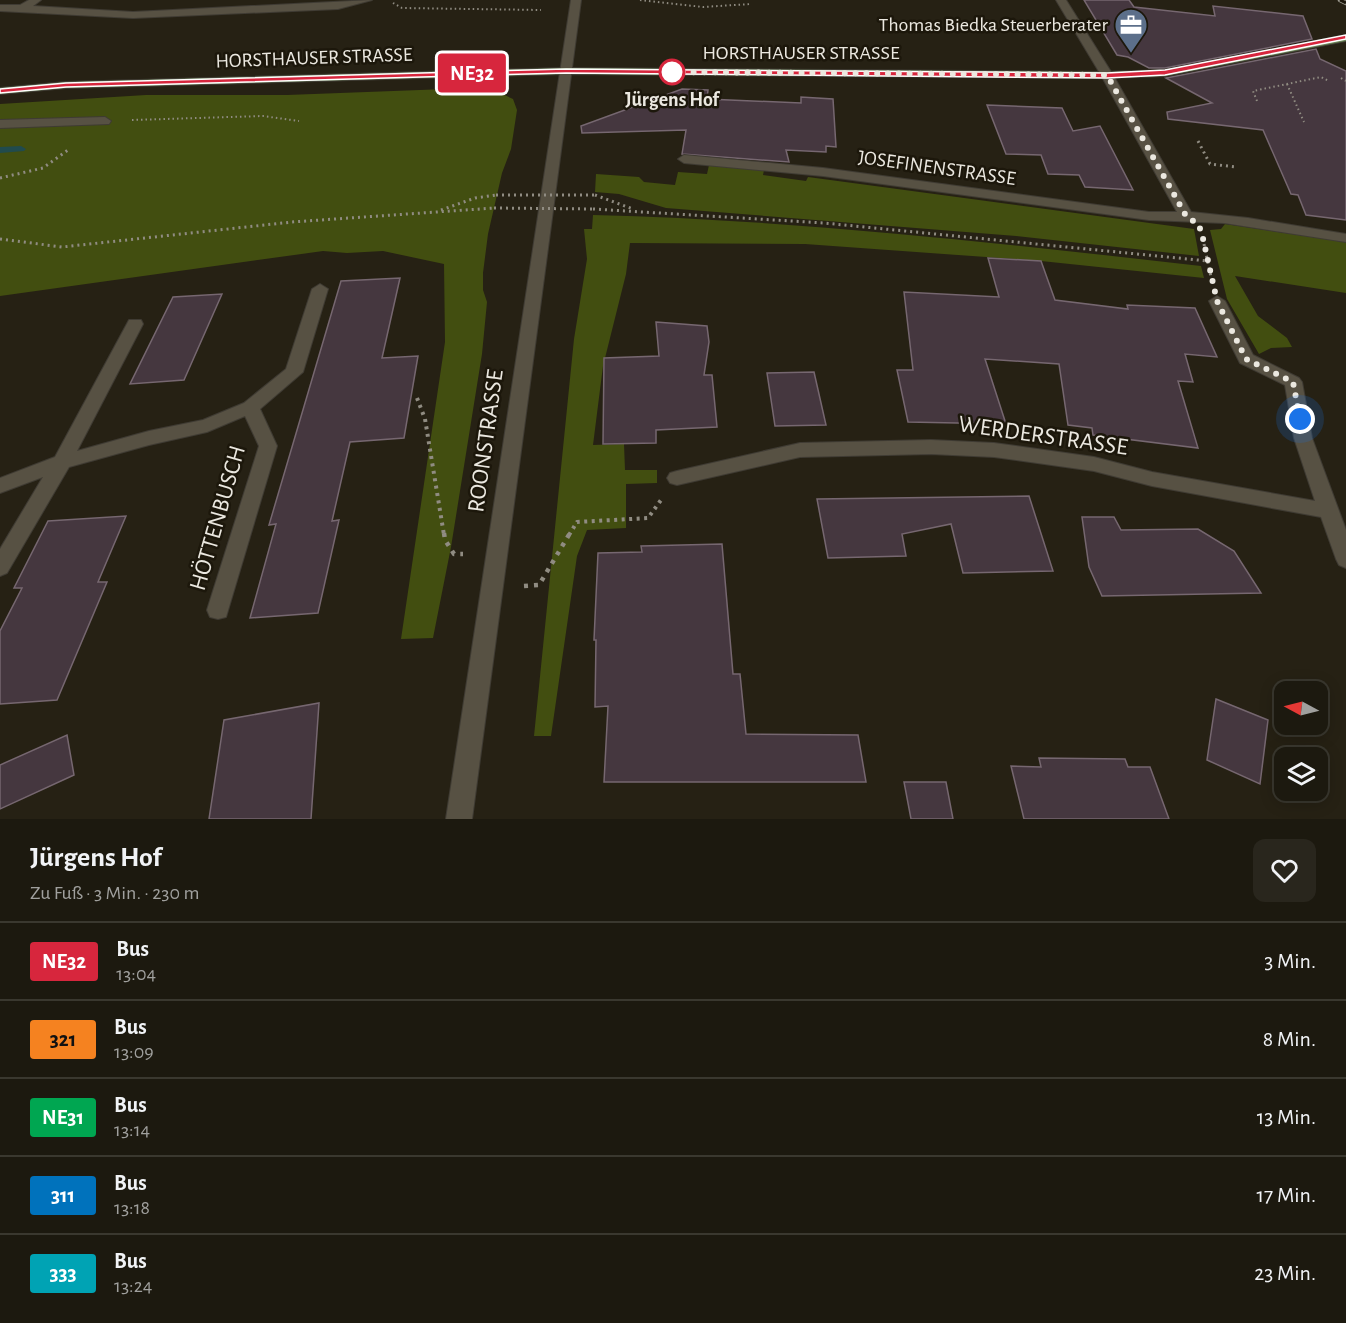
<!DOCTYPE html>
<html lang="de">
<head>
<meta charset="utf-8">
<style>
	:root { --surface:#1c190f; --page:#29261d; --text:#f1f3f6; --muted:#a0a09e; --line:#3a382f }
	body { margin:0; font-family:"Alegreya Sans",sans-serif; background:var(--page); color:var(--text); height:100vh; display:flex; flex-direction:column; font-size:22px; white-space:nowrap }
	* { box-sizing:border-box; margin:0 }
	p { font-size:20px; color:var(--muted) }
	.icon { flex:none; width:33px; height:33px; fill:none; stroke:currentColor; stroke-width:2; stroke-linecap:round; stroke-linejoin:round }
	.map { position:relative; height:819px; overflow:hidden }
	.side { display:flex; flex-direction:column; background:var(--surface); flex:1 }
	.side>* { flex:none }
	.badge { padding:0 12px; border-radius:4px; font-size:21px; line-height:39px }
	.needle { width:39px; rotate:277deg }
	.fabs { position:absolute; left:1274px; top:681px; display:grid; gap:12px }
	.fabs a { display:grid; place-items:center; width:54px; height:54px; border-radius:12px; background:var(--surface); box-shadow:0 3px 15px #0003,0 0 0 2px var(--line); font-size:30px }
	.you { position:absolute; width:30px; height:30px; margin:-15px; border:4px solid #fff; border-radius:50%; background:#1a73e8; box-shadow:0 0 0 9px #1a73e833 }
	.map>.badge { position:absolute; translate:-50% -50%; box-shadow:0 0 0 3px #fff }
	.round { display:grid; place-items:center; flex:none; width:63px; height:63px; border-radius:12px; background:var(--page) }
	.head { display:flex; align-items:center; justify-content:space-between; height:102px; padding:0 30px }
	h1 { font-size:28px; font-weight:600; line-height:45px }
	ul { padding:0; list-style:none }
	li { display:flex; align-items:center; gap:18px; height:78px; padding:0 30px; border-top:2px solid var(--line) }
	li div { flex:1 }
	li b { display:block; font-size:22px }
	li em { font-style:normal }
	li .badge { min-width:66px; font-weight:700; text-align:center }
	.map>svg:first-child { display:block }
	.green { fill:#424e10 }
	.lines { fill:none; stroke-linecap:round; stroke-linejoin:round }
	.stream { fill:#214b4d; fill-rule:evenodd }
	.building { fill:#45373f; stroke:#766770; stroke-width:1.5 }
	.minor-casing { stroke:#3f3b33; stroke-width:2 }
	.major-casing { stroke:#3f3b33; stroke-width:2 }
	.path-far3 { stroke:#908c82; stroke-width:2; stroke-dasharray:1.5 3; stroke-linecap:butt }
	.path-far2 { stroke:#908c82; stroke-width:3; stroke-dasharray:2 4; stroke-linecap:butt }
	.path-far1 { stroke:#908c82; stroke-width:4; stroke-dasharray:3 4.5; stroke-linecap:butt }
	.path { stroke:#908c82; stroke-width:4.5; stroke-dasharray:4 6; stroke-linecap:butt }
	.minor { fill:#575143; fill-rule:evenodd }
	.major { fill:#698656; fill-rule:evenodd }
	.rail-casing { stroke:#9f9c92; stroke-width:4.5 }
	.rail { stroke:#1c170b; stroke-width:3; stroke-dasharray:8; stroke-linecap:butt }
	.path-bridge { stroke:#908c82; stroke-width:3; stroke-dasharray:2 4; stroke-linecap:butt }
	.line { fill:#d7263d; stroke:#fff; stroke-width:1.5 }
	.walk { stroke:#ebe8e0; stroke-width:6; stroke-dasharray:0 10.8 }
	.stop-dot { fill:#fff; stroke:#d7263d; stroke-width:3 }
	.labels { text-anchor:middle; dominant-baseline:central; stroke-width:5; stroke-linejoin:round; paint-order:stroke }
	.far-poi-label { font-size:20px; fill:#ebe8e0; stroke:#1c170b; text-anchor:end }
	.far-street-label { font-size:20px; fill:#ebe8e0; stroke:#1c170b }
	.far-stop-label { font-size:20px; font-weight:bold; fill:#ebe8e0; stroke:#1c170b }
	.street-label { font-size:24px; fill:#ebe8e0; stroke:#1c170b }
</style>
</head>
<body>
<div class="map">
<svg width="1346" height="819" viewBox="0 0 1346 819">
	<rect width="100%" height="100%" fill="#262114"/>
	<g class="green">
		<polygon points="473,88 494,90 513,99 517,110 511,149 502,173 488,234 483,273 483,290 487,302 482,354 451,547 433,638 401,639 445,342 444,264 383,251 347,253 323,251 0,296 0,104 146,95 287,95"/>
		<polygon points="709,165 764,170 763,175 806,181 808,177 1194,229 1199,256 1016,236 666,208 619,194 595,192 596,174 639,177 644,182 675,185 678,172 707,174"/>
		<path d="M593,215C796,220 999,243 1201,266L1204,278L1041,261L805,244L630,243L626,274L603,366L593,445L624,444L625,470H657V483L626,484V528L587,530L577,556L551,736H534L574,339L587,259L584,229H592Z"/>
		<polygon points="1225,224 1346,242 1346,293 1235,276 1258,316 1287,338 1292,347 1271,348 1259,354 1227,299 1210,230 1221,229"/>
	</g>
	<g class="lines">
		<polygon class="stream" points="21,146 26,149 24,151 0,153 0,147"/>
	</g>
	<g class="building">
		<polygon points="1084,0 1129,0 1134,7 1215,16 1213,6 1303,16 1312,39 1165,68 1149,68 1128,57 1117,55"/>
		<polygon points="1316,49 1320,59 1346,71 1346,220 1306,215 1298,195 1291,194 1263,130 1168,119 1167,112 1212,103 1166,78"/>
		<polygon points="682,89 708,90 707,99 801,103 801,97 833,99 836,147 826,146 826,152 786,150 789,162 682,154 686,130 582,133 581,126"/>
		<polygon points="987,105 1062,108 1073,131 1100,126 1133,190 1085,187 1079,175 1048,174 1041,155 1006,154"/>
		<polygon points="988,258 1041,261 1055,300 1128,309 1127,305 1195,308 1217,357 1185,354 1193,382 1178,381 1198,448 1093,435 1092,428 1068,425 1059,364 985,359 1006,424 908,422 897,370 913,370 904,292 999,297"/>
		<polygon points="400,278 382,358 418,356 404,438 350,442 332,521 339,520 318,613 250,618 276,524 269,525 341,281"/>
		<polygon points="222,294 184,380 130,384 173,297"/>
		<polygon points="656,322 707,326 709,342 704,375 712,375 717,427 656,430 656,443 603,444 604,358 659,356"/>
		<polygon points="814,372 826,425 775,426 767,373"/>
		<polygon points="1029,496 1053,571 963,573 951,524 902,534 906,556 828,558 817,499"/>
		<polygon points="126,516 98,582 107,582 57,700 0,704 0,631 22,588 14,588 48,521"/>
		<polygon points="1082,517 1114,517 1121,530 1198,529 1234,551 1261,593 1102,596 1089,567"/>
		<polygon points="722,544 733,674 740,674 746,734 858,735 866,782 604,782 608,706 595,707 596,640 594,640 598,553 642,552 641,546"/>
		<polygon points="1216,699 1268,720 1260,784 1207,760"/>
		<polygon points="319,703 311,819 209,819 224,720"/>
		<polygon points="67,735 74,775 0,809 0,765"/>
		<polygon points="1039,758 1125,759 1128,767 1150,767 1169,819 1024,819 1011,766 1041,767"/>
		<polygon points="904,782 946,782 953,819 911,819"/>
	</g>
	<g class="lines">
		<g class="minor-casing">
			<g id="minor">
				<polygon points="29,0 41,0 33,6 133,12 372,0 338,9 133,18 0,11 0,5 20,5"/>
				<polygon points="571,0 581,0 472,819 446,819"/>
				<polygon points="1056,0 1066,0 1113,75 1191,212 1248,218 1346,234 1346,242 1224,223 1149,220 823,176 684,163 678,159 684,155 823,168 1149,212 1177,212 1101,75"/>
				<polygon points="105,117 111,121 109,124 0,128 0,120"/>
				<polygon points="320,284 328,289 303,372 260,409 277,446 226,617 218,619 210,617 207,610 259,446 245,416 207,432 149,445 69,467 7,573 0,576 0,549 43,477 0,493 0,478 55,457 129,320 141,320 143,324 77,451 149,431 203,420 244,403 286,369 312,289"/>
				<polygon points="1217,296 1225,301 1253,355 1299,378 1302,382 1312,438 1346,530 1346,568 1339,565 1336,559 1321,517 1152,486 1094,471 994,457 931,454 800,457 677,485 670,483 667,478 670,473 677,471 800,443 931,440 994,443 1094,457 1152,472 1315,501 1294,438 1285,385 1240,363 1209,301"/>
			</g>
		</g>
		<g class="major-casing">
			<polygon id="major" points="1346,35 1346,41 1165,76 1107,78 566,74 66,88 0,94 0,88 66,82 566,68 1107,72 1165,70"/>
		</g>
		<g class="path-far3">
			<polyline points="640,0 703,7 751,4"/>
			<polyline points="393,3 402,8 541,10"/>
			<polyline points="1341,78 1346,81"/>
			<polyline points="1287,84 1304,122"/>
			<polyline points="1257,101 1253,91 1321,77 1329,81"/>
			<polyline points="132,120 263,116 299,121"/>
		</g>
		<g class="path-far2">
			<polyline points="1198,141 1210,164 1236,167"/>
			<polyline points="0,178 43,168 68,150"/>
			<polyline points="595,195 633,209"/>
			<polyline points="593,209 824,223 1208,261"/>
			<polyline points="441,210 475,198 496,195"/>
			<polyline points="0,239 62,247 292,222 494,208"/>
			<polyline points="1204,244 1211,277"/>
		</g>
		<g class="path-far1">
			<polyline points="417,398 425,419 444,535"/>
			<polyline points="569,535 577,522 648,518 661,500"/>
		</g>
		<g class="path">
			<polyline points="444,533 445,540 454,554 463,554"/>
			<polyline points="524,586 539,585 570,533"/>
		</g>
		<use href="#minor" class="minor"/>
		<use href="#major" class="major"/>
		<g class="rail-casing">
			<polyline id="rail" points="1340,0 1346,3"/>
		</g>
		<use href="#rail" class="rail"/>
		<g class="path-bridge">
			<polyline points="496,195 595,195"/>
			<polyline points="494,208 593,209"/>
		</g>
	</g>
	<polygon class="line" points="1346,35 1346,39 1165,75 1107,78 566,73 66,87 0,93 0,89 66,83 566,69 1107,73 1165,70"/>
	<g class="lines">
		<polyline class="walk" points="672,72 1107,75 1185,214 1199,226 1202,234 1217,301 1246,359 1293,382 1300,419"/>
	</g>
	<defs>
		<g id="office-pin" transform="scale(1.725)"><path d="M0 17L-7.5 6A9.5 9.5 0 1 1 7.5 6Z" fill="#5c6f8a" stroke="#1c170b"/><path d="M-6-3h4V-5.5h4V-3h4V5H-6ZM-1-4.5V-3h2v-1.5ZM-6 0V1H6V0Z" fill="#fff"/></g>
	</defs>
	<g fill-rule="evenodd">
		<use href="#office-pin" x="1131" y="25"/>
	</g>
	<circle class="stop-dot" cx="672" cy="72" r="12"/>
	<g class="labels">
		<g class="far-poi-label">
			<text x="1108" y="25">Thomas Biedka Steuerberater</text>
		</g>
		<g class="far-street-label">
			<text x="801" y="53">HORSTHAUSER STRASSE</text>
			<text transform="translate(314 58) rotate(-2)">HORSTHAUSER STRASSE</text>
			<text transform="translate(937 168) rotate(8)">JOSEFINENSTRASSE</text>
		</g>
		<g class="far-stop-label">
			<text x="672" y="100">Jürgens Hof</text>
		</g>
		<g class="street-label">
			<text transform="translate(1043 436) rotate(8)">WERDERSTRASSE</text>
			<text transform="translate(486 441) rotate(-82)">ROONSTRASSE</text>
			<text transform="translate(218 518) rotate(-74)">HÖTTENBUSCH</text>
		</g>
	</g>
</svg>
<div class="fabs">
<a><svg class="needle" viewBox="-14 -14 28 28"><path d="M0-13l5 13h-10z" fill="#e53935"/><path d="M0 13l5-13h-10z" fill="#a0a09e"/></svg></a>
<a><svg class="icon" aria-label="layers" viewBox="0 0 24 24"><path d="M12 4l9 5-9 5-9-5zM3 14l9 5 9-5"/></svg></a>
</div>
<div class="you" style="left:1300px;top:419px"></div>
<b class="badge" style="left:472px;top:73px;background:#d7263d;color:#fff">NE32</b>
</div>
<section class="side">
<div class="head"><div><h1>Jürgens Hof</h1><p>Zu Fuß · 3 Min. · 230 m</p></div><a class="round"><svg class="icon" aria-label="heart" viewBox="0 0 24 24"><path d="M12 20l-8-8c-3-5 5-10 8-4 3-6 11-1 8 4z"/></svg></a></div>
<ul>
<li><span class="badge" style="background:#d7263d;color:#fff">NE32</span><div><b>Bus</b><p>13:04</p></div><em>3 Min.</em></li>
<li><span class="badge" style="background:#f58220;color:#111">321</span><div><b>Bus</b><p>13:09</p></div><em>8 Min.</em></li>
<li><span class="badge" style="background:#00a651;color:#fff">NE31</span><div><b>Bus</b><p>13:14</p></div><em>13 Min.</em></li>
<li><span class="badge" style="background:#0072bc;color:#fff">311</span><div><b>Bus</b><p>13:18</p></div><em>17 Min.</em></li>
<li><span class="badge" style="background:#00a3b4;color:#fff">333</span><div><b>Bus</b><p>13:24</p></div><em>23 Min.</em></li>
</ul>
</section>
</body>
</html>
